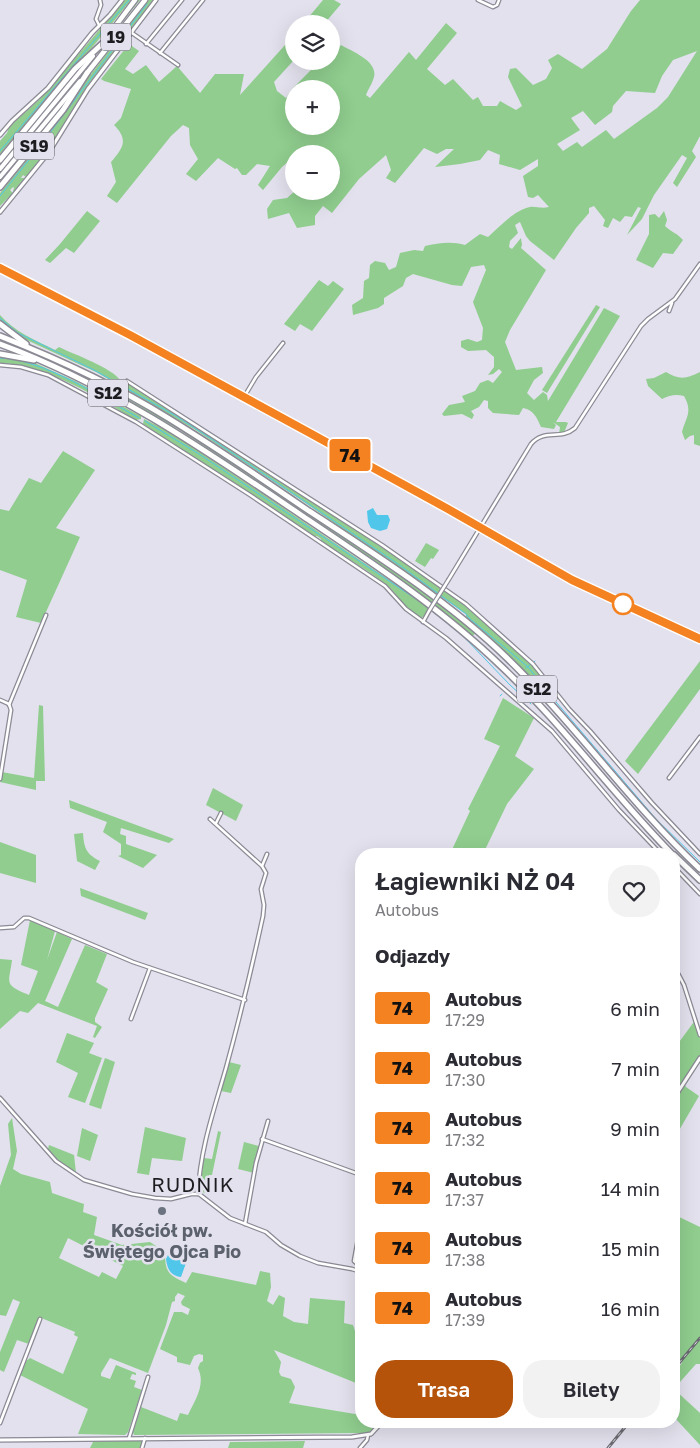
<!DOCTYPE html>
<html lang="pl">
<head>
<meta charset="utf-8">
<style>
	:root { --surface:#fff; --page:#f2f2f3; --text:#2b2b33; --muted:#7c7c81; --accent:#b45309 }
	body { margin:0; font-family:"Golos Text",sans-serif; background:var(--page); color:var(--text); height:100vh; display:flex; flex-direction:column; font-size:19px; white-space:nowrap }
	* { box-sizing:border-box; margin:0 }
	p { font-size:16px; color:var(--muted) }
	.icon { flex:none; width:28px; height:28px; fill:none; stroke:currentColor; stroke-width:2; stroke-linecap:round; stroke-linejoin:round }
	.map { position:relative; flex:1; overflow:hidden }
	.side { position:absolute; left:355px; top:848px; width:325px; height:580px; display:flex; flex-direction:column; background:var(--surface); border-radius:20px; box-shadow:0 5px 20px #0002 }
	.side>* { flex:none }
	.badge { padding:0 10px; border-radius:4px; font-size:18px; line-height:32px }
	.tools { position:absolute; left:285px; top:15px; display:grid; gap:10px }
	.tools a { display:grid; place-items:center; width:55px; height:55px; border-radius:50%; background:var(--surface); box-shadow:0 5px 20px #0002; font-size:25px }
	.map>.badge { position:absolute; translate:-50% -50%; box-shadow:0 0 0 2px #fff }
	h2 { padding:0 20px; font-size:19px; line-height:45px }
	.round { display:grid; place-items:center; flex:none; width:52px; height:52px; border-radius:20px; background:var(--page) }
	.head { display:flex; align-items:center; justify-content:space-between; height:85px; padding:0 20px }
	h1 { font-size:24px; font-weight:600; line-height:38px }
	.primary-button { display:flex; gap:10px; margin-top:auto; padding:10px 20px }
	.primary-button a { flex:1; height:58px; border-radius:20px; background:var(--accent); color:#fff; font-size:20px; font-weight:600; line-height:58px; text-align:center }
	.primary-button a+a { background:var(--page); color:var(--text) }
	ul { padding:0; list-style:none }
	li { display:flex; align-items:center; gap:15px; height:60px; padding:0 20px }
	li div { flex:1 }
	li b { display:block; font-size:19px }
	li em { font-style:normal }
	li .badge { min-width:55px; font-weight:700; text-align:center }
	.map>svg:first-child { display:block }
	.green { fill:#90cd8e; fill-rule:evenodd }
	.water { fill:#50c7ea }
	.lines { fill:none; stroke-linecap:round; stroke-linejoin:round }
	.stream { stroke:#50c7ea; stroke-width:1 }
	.minor-casing { stroke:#8b8a95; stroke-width:5 }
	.tertiary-casing { stroke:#8b8a95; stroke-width:5.5 }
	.secondary-casing { stroke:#8b8a95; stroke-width:6 }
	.trunk-casing { stroke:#8b8a95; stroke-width:7 }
	.motorway-casing { stroke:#8b8a95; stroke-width:8 }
	.minor { stroke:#fff; stroke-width:2.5 }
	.tertiary { stroke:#fff; stroke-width:3 }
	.secondary { stroke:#fff; stroke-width:4 }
	.trunk { stroke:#fff; stroke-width:4.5 }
	.motorway { stroke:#fff; stroke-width:5 }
	.rail-casing { stroke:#6a6a71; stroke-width:3 }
	.rail { stroke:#e2e1ed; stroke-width:1; stroke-dasharray:4; stroke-linecap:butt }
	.minor-bridge-casing { stroke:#8b8a95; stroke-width:5; stroke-linecap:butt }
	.minor-bridge { stroke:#fff; stroke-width:2.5 }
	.line-casing { stroke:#fff; stroke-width:11 }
	.line { stroke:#f58220; stroke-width:8 }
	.stop-dot { fill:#fff; stroke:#f58220; stroke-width:2.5 }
	.worship-dot { fill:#6b7280; stroke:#e2e1ed; stroke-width:2 }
	.labels { text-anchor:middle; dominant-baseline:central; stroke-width:5; stroke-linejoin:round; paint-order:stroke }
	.shield { fill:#e2e1ed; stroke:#58585e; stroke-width:1 }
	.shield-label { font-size:16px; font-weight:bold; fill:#1d1d21 }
	.worship-label { font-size:18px; font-weight:bold; fill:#5b616d; stroke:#e2e1ed }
	.quarter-label { font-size:20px; letter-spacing:1px; fill:#1d1d21; stroke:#e2e1ed }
</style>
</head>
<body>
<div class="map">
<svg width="700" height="1448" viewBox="0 0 700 1448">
	<rect width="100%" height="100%" fill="#e2e1ed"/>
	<g class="green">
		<path d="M125,0H131C89,53 44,103 0,154V141L7,133L9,127L40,99Z"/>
		<polygon points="138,0 140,0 0,174 0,171 90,63"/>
		<polygon points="148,0 154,0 85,90 50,147 26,177 23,175 21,178 25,178 14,192 13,191 14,188 13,187 10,190 13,193 0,206 0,193 51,131 81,87"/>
		<polygon points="323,0 334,0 341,4 324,24 303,24"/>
		<path d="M640,0H700V136L692,151L696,157L677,187L673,183L687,158L682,155L654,195L642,219L627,235L641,208L638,207L632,217L625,216L620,222L613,218L608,228L603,226L605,220L594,206L589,208V213L576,228L554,260L530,241L526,236L520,222L515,225L518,233L510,241L509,247L512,249L521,238L522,245L521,248L546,270L510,330L505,342L516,370L542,367L543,373L534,380L527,393L534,400L543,392L547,395L548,401L604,308L620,316L556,422H566L568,423L563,435L559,434L560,427L553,422L556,425L554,429L541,427C537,418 534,410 523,408L519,415L493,413L488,408V401L484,400L479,407L471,411L474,415L472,419L462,414L444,416L442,414L449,405L465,402L462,396L475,391L480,383L488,380L493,383L502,372L499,369L493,374L488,375L494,367V357L486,350L468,351L461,347V341L468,339L477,342L482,340L483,328L473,302L486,270L484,265L471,267L462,286L452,285L413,274L406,278L403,286L384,298V304L378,308L353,315L352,305L363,298L364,281L369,278L370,265L375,261L385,263L389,270L396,267L400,253L414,250L423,251L425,246C438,243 452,241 465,245L480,234L488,237C500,227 514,210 530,207C535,206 541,209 549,207L538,195L533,198L528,197L523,176L538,166V159L520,170L499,164L500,155L488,150L480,160L460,164L435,167L454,149H446L437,154L424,148L395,183L386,178L391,170L386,155L359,179L332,213L323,206L315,216V225L297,228L289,213L268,219L267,209L273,200L287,198L295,191H331V154H294V161L290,160L282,167L263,190L258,185L270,166L257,164L246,175H242L237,168L235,169L218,158L196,181L186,174L198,159L190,145L189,128L183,125L171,136L117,203L107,196L116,182L111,162C123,148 129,140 114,125L121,118L131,89L104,81L101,79L129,44L139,51L125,69L133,74L146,65L159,82L177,66L200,93L215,74H244L240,95L294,35V60L274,82L277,91L286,98L294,87L314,67L321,69L328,61H331V57L341,45C353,52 381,62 373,80C371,86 368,89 366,95L370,98L409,52L416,60L446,23L457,33L427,69L445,85L453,79L473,100L478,97L483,106H497L500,101L516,110L522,106L508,77L510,69L516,68L533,85L546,79L552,68L548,60L558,54L582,69L607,49L631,11ZM697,51L668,97L657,108L614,139L606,130L582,147L577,142L563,151L557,144L580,130L571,118L583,111L595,125L612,112L613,106L626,91L655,93L662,76L673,60ZM294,89H331V126H294Z"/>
		<polygon points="87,211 100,221 74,253 66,248 50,263 45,260 60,244"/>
		<path d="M664,211L667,220L665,226C671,232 677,233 683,240L673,254L663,253L653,268L636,260L649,234V215L655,214L659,218Z"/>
		<polygon points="319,280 328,286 333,281 344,289 312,331 300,324 295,331 284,324"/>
		<polygon points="596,305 600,307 547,393 542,390"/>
		<path d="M0,315C15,332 35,340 55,350L59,347C75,355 111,367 121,381H125L248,459L430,579L464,604L533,665L556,694V698L551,700C524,670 496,643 466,617V614L301,500L194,429L96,372L18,336L0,322Z"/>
		<polygon points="0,338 88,377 175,425 349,540 428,594 476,632 472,637 405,583 307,515 178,429 86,378 0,340"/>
		<path d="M0,355L24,359L37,364L75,381L137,414L141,416V419L136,420C94,396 50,366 0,363Z"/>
		<path d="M666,372C679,380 686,379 700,372V446L694,444V435L690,436L685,440L682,432C686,417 693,412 684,396C676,394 670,395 662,399L648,386L646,379L654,378Z"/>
		<path d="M144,419L170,432L257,490L429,607L424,616L421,618C407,612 400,598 390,588C370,571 343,556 321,541V539L317,536L315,537L143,424Z"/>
		<polygon points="63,451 95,470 56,528 80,537 41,623 16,617 27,580 0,570 0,509 9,511 29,478 41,483"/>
		<polygon points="426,543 439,550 433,559 431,558 425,567 415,561"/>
		<polygon points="700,661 700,689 638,774 625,761"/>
		<polygon points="503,698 534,718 515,756 534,769 507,804 483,854 472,854 466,851 465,854 450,854 470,811 468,809 500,746 484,739"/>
		<polygon points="39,705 43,706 45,781 36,781 36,790 0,782 2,772 34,778"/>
		<polygon points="213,788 243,805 236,821 206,805"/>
		<polygon points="69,800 174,839 169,843 121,828 120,834 126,836 126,844 157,855 143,868 118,856 121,855 121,844 103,832 107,822 70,808"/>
		<path d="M83,833C84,848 86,854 100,861L95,870L77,861L74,834Z"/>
		<polygon points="0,842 36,855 36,883 0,873"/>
		<polygon points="80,888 148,913 145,920 81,896"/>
		<path d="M30,920L55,931L47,960L57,932L72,939L45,1001L58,1007L85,945L107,954L96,982L108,989L95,1018V1022L102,1027L95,1038L93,1037L97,1026L38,1003L28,1013L20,1011L0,1029V959L12,960C9,984 3,984 29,995L38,971L21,965Z"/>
		<polygon points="696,1019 700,1032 700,1062 685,1085 686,1087 699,1096 674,1139 674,1049"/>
		<polygon points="67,1033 94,1043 89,1053 102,1058 85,1103 68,1097 78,1073 56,1062"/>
		<polygon points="105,1058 115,1062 101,1109 89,1105"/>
		<polygon points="229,1062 241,1065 231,1093 221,1091"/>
		<path d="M12,1118L17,1151L13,1169L21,1174L50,1182L52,1193L84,1204L83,1212L97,1217L94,1235L122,1245L150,1242L165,1252C165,1272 168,1275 186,1283L192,1272L256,1285L260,1271L270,1273L271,1287L267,1301L273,1305L279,1295L285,1298L283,1316L294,1322L308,1324L310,1298L345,1301L344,1323L353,1325L356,1334H361V1385L274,1350L281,1362L279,1372L281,1376L291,1379L295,1387L289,1403L361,1415V1421H382L371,1432L361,1435L360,1433L134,1435L133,1432L141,1407L177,1421L180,1413L188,1415C195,1400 206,1385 198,1368L200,1363L203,1361V1355L199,1354L194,1356L190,1365L177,1362V1357L160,1349L174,1312H182L188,1315L190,1309L182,1305L181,1302L185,1296L178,1293L175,1297V1301L172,1302L166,1325L148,1373L110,1358L101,1373V1376L110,1379L116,1365L136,1373V1375L132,1374L130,1379L136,1381L134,1387L142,1390L128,1432L125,1435L78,1434L88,1409L20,1375L26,1361L30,1358L63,1374L78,1337L74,1335L75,1332L39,1317L29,1344L17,1340L4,1372L0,1370V1352L20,1302L13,1299L6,1316L0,1315V1186L11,1155L8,1124ZM68,1238L123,1266L116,1279L102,1272L99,1277L59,1258Z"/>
		<polygon points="145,1127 186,1138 182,1161 152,1158 149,1175 137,1173"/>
		<polygon points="82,1128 98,1135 90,1161 77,1156"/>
		<polygon points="218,1131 221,1132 212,1175 209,1175 204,1194 200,1182 204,1158 212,1159"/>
		<polygon points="244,1142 259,1146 254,1173 238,1169"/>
		<path d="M49,1145L74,1155L76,1173C65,1168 56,1158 48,1149Z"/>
		<polygon points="675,1215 700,1227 700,1364 696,1364 680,1382 676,1378 675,1371 682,1363 677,1357 674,1360 674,1347 677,1343 674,1338 674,1218"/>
		<polygon points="674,1389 700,1413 700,1445 674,1417"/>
		<polygon points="94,1440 141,1440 143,1443 141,1448 90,1448"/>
		<polygon points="305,1441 303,1448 228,1448 230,1442"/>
	</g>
	<g class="water">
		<polygon points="373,508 377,515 388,515 390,520 387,529 380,531 371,528 368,522 367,511"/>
		<path d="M168,1255L186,1263L181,1277C171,1276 167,1269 166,1259Z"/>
	</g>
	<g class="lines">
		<g class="stream">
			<polyline points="0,151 129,0"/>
			<polyline points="0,196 40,146 147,4"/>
			<polyline points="0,318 18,333 94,370 176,416 210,438 398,564 466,614 469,618 528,667 553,698"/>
			<path d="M0,358C42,359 102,397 139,418"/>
			<polyline points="145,421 199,454 422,603 462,635 510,685 531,704"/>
			<polyline points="534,662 535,661"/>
			<polyline points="526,668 531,664"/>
			<polyline points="500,696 502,694"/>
			<polyline points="556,702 656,819 700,862"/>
		</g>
		<g class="minor-casing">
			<g id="minor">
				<polyline points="478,0 493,7 497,5 499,0"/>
				<polyline points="99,25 96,19 101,5 100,0"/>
				<polyline points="132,33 178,65"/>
				<polyline points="146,44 182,0"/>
				<polyline points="160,53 203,0"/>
				<polyline points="669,311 672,303"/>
				<polyline points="0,365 21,367 48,375 136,422 250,495 385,586 406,609 446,638 552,731 619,810 661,854"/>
				<polyline points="127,381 382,545 466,604 533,664 569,709 590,731 652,803 700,854"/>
				<polyline points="244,397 256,377 283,343"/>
				<path d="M449,579L531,444C545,428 560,441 575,428L641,326L648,319L675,299L700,264"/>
				<polyline points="423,622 429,611"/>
				<polyline points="0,700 9,704 11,710 0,779"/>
				<polyline points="9,705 46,615"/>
				<polyline points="669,778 700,737"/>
				<polyline points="216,823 221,813"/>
				<polyline points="262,866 267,854"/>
				<polyline points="674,867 700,894"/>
				<polyline points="0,928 14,927 24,918 29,918 133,962 245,1000"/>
				<polyline points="674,966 684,985 700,1035"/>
				<polyline points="131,1019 150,968"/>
				<polyline points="0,1098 56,1161 84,1180 132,1194 155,1198 171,1199 191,1194 199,1194 230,1218 266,1232 281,1245 300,1256 318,1263 352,1269 361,1272"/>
				<polyline points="262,1139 361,1175"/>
				<path d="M198,1194C200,1149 214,1110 226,1068C240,1017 252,967 263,916L264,905L261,889L266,873L262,866L210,819"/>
				<polyline points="361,1223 354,1261 361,1267"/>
				<polyline points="245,1224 256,1163 268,1121"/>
				<polyline points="0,1423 40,1319"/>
				<polyline points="129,1438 148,1377"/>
				<polyline points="142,1448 145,1438"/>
				<polyline points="360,1448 367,1440 368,1435"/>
			</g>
		</g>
		<g class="tertiary-casing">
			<g id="tertiary">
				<polyline points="0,135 12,121 48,88 92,33 110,15 122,0"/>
				<polyline points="0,212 49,152 88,89 156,0"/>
				<polyline points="0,268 130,335 334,446 455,513 570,579 700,639"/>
				<polyline points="674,1098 700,1058"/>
				<polyline points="0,1440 352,1437 371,1434 383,1421"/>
			</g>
		</g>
		<g class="secondary-casing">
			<g id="secondary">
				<polyline points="0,169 93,56"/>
				<polyline points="0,177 80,81"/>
			</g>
		</g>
		<g class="trunk-casing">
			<g id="trunk">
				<polyline points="102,44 135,0"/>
				<polyline points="87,73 145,0"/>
			</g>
		</g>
		<g class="motorway-casing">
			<g id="motorway">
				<polyline points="0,160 75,69 102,44"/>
				<polyline points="0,187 63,110 87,73"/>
				<polyline points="0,324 26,344"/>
				<path d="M0,336C58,359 115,385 168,418C215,447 261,478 306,509C376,555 447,600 507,658C576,725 630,803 700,869"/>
				<path d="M0,344C109,384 205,450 301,515C371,562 441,608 502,667C563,725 613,794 672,854"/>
				<polyline points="0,354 34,360"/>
				<polyline points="674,855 700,880"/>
			</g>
		</g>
		<use href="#minor" class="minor"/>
		<use href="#tertiary" class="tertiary"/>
		<use href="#secondary" class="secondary"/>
		<use href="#trunk" class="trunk"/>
		<use href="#motorway" class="motorway"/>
		<g class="rail-casing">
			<g id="rail">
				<polyline points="674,1369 700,1338"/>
				<polyline points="608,1448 630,1421"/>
			</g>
		</g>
		<use href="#rail" class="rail"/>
		<g class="minor-bridge-casing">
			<polyline id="minor-bridge" points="429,611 449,579"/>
		</g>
		<use href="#minor-bridge" class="minor-bridge"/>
	</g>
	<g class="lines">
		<g class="line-casing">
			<polyline id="line" points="0,268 130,335 308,432 448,509 572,580 700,639"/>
		</g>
		<use href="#line" class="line"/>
	</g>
	<circle class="stop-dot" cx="623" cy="604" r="10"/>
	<circle class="worship-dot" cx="162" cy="1211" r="5"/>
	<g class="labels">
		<g class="shield">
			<rect x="101" y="23.5" width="30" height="27" rx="4"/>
			<rect x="14" y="132.5" width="40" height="27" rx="4"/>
			<rect x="88" y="379.5" width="40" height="27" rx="4"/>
			<rect x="517" y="675.5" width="40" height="27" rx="4"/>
		</g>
		<g class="shield-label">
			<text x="116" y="37">19</text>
			<text x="34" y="146">S19</text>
			<text x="108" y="393">S12</text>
			<text x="537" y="689">S12</text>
		</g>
		<g class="worship-label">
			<text x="162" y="1230">Kościół pw.<tspan x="162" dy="21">Świętego Ojca Pio</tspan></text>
		</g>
		<g class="quarter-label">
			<text x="193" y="1184">RUDNIK</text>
		</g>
	</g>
</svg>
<div class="tools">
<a><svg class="icon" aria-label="layers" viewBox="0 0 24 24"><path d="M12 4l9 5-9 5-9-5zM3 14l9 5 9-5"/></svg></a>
<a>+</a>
<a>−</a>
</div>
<b class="badge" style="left:350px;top:455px;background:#f58220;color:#111">74</b>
<section class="side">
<div class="head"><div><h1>Łagiewniki NŻ 04</h1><p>Autobus</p></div><a class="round"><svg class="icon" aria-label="heart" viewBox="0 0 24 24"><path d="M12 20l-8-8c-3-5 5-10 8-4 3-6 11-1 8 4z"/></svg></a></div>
<h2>Odjazdy</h2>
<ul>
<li><span class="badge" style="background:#f58220;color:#111">74</span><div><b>Autobus</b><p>17:29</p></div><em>6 min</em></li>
<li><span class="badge" style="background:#f58220;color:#111">74</span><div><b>Autobus</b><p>17:30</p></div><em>7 min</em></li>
<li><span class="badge" style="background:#f58220;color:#111">74</span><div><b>Autobus</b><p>17:32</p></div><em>9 min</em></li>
<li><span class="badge" style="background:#f58220;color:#111">74</span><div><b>Autobus</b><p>17:37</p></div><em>14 min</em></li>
<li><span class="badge" style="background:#f58220;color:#111">74</span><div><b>Autobus</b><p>17:38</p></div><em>15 min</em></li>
<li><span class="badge" style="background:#f58220;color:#111">74</span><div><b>Autobus</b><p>17:39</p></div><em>16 min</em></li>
</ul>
<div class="primary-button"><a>Trasa</a><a>Bilety</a></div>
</section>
</div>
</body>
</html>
